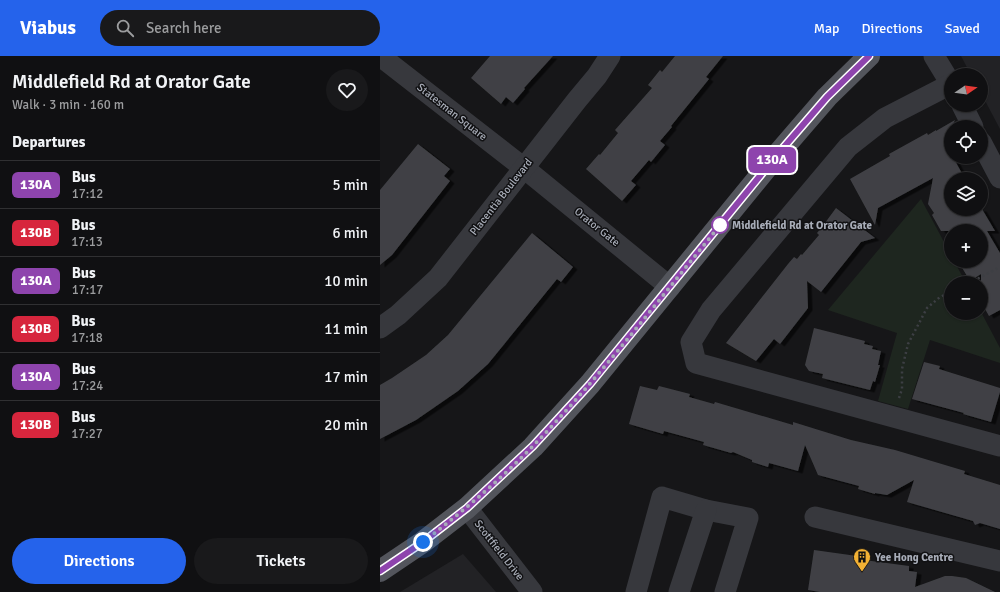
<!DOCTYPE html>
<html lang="en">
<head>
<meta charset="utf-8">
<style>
	:root { --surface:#101012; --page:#19191b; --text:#f1f3f6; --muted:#9c9d9f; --line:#303032; --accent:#2563eb }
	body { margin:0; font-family:Signika,sans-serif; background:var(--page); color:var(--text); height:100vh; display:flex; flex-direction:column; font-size:15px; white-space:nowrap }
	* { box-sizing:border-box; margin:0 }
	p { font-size:13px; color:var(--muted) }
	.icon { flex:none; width:22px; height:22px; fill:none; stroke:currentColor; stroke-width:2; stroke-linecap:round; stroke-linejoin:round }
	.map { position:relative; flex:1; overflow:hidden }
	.drawer { display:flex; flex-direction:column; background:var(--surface); width:380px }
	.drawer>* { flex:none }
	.badge { padding:0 8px; border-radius:6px; font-size:14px; line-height:26px }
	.needle { width:26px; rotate:77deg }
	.tools { position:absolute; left:564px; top:12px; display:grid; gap:8px }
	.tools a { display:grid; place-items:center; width:44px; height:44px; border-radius:50%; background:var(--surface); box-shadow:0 1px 3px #0004,0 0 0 1px var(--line); font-size:20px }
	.you { position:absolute; width:20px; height:20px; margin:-10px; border:3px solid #fff; border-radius:50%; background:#1a73e8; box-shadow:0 0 0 6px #1a73e833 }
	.map>.badge { position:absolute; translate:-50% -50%; box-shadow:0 0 0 2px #fff }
	h2 { padding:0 12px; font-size:15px; line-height:36px }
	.round { display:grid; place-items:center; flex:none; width:42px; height:42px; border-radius:21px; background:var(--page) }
	.overview { display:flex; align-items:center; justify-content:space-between; height:68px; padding:0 12px }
	h1 { font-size:19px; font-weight:600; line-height:30px }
	.button { display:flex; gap:8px; margin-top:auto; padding:8px 12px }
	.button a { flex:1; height:46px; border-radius:24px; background:var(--accent); color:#fff; font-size:16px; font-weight:600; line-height:46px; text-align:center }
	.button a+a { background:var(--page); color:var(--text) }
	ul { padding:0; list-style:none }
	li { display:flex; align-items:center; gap:12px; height:48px; padding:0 12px; border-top:1px solid var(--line) }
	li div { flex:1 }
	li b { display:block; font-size:15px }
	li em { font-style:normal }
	li .badge { min-width:44px; font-weight:700; text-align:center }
	header { display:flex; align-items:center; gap:24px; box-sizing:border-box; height:56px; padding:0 20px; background:var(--accent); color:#fff }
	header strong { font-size:19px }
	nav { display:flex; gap:22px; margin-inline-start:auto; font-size:14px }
	.search { width:280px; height:36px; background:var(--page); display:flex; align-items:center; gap:10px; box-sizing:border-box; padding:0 14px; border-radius:22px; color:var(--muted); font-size:15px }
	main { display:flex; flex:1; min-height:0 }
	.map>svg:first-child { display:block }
	.built { fill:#222225 }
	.green { fill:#1e261f }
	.building { fill:#404145; filter:url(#shadow) }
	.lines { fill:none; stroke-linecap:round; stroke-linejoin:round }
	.path { stroke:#3d3f44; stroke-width:2.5; stroke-dasharray:2 3; stroke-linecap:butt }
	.minor { stroke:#37383d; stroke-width:21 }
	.major { stroke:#53555c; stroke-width:22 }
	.line-casing { stroke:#fff; stroke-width:9 }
	.line { stroke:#8e44ad; stroke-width:6 }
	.walk { stroke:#a8adb8; stroke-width:4; stroke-dasharray:0 7.2 }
	.stop-dot { fill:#fff; stroke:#8e44ad; stroke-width:2 }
	.labels { text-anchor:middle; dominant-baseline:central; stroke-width:3; stroke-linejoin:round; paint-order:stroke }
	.street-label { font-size:11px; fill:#a8adb8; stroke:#111113 }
	.stop-label { font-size:11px; font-weight:bold; fill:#a8adb8; stroke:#111113; text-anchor:start }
	.poi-label { font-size:11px; font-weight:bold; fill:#a8adb8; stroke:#111113; text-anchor:start }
</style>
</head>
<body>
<header>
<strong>Viabus</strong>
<div class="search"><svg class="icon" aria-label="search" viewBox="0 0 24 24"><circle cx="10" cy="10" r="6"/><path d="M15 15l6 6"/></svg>Search here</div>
<nav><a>Map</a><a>Directions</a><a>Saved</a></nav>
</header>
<main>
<section class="drawer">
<div class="overview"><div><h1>Middlefield Rd at Orator Gate</h1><p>Walk · 3 min · 160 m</p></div><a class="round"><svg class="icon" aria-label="heart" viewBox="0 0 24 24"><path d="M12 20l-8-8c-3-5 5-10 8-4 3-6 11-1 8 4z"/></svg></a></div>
<h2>Departures</h2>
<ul>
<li><span class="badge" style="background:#8e44ad;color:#fff">130A</span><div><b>Bus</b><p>17:12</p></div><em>5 min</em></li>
<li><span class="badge" style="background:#d7263d;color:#fff">130B</span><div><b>Bus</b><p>17:13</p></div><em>6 min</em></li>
<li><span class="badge" style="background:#8e44ad;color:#fff">130A</span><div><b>Bus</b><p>17:17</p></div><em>10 min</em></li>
<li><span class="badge" style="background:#d7263d;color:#fff">130B</span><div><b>Bus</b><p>17:18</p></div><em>11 min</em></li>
<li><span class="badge" style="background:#8e44ad;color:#fff">130A</span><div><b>Bus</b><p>17:24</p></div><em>17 min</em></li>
<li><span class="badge" style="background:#d7263d;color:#fff">130B</span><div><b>Bus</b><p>17:27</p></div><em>20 min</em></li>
</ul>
<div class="button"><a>Directions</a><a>Tickets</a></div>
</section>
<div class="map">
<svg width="620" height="536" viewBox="0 0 620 536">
	<defs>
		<filter id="shadow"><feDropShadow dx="4.5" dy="2.5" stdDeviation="0" flood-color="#0009"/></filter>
	</defs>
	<rect width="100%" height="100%" fill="#161618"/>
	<g class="built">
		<polygon points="581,0 620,0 620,73 601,37 601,19 591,19"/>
		<polygon points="83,498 116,536 20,536"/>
	</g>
	<polygon class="green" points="541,143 571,199 571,205 574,205 586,227 571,227 571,257 601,257 601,256 620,292 620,307 550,284 528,353 498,345 517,277 448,254"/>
	<g class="building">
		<polygon points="110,0 173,0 144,32 145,33 133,47 126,41 121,48 91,22"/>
		<polygon points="295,0 343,0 326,21 329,23 291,70 292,71 280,85 285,89 271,106 269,104 251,125 256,129 242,145 206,113 219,98 220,99 238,77 235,74 272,32 268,29 280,14 282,16"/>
		<polygon points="575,64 568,79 571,84 571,101 573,101 585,123 571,123 571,153 602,153 615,175 607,175 620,197 620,254 609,260 601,246 601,218 590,225 578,205 601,205 601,175 561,175 552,159 554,157 548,148 553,122 498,152 495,169 470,123 510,100 509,98 547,77 548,79 556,74 556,75"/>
		<polygon points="38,88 70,113 64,120 70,125 12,199 0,209 0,134"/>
		<polygon points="456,152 495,182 481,186 441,236 427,225 428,252 400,288 394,283 376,305 346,287 408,208 414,201 417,203 421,198 422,199 439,179 437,177 442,171"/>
		<polygon points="152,177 193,211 181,226 177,223 108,308 78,335 36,364 0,383 0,329 12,322 46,299 68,279"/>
		<polygon points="434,272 485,285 484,288 493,290 492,293 501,295 498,309 500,309 495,326 493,325 490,334 442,322 443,318 429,315 425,309"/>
		<polygon points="544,306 560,310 559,313 620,332 620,336 611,366 583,358 584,357 532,343"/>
		<polygon points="260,330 277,334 279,330 310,338 309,341 334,348 335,346 413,369 413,366 471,384 515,394 585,415 584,418 620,429 620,473 600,467 595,469 593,465 527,446 534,424 507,439 495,437 495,438 478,433 479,430 438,419 425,389 418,415 389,407 388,411 372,406 372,404 353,396 351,397 323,389 324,386 284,375 283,378 249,368"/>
		<polygon points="434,494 484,501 484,504 529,510 529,515 537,516 535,531 565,520 572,520 586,522 615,536 440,536 428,534"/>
	</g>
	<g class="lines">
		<g class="path">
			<polyline points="589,227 620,211"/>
			<polyline points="519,342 522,333 522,313 528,288 547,252 560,241 571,236"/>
		</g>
		<g class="minor">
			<polyline points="0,0 144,112 290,231"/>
			<polyline points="554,0 571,28"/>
			<polyline points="571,28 505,62 468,91 331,254 311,286 316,307 620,390"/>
			<polyline points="582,49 593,71"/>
			<polyline points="601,86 620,122"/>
			<polyline points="0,272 18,259 58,222 197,44 217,20 230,0"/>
			<polyline points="87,452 152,536"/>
			<polyline points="435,461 620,505"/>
			<polyline points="256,536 282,441 326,454 368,462 345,536"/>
			<polyline points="299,536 326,454"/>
		</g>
		<polyline class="major" points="0,515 43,486 87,452 153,391 210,328 397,99 447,41 489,0"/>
	</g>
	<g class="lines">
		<g class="line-casing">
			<polyline id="line" points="0,515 43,486 87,452 153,390 210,328 397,99 447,41 489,0"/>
		</g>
		<use href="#line" class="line"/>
		<path class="walk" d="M43,486C82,456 119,425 153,390C221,320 280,242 342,167L340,169"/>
	</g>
	<defs>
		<g id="building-pin" transform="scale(0.9)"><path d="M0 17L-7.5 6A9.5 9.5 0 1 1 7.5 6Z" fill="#f2b134" stroke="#111113"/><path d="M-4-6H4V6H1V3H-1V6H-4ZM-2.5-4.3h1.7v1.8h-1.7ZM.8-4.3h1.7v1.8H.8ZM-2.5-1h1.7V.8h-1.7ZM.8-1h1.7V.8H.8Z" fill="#111"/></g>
	</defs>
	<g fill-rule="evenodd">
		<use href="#building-pin" x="482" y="501"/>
	</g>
	<circle class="stop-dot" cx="340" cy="169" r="8"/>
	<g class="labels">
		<g class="street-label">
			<text transform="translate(72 56) rotate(38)">Statesman Square</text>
			<text transform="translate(121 141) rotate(-52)">Placentia Boulevard</text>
			<text transform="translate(217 171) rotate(39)">Orator Gate</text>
			<text transform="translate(119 494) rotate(52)">Scottfield Drive</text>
		</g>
		<g class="stop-label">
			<text x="352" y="169">Middlefield Rd at Orator Gate</text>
		</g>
		<g class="poi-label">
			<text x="495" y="501">Yee Hong Centre</text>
		</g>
	</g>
</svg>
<div class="tools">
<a><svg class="needle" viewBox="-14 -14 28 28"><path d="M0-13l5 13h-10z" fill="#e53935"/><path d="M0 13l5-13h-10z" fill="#9c9d9f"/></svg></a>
<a><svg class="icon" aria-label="locate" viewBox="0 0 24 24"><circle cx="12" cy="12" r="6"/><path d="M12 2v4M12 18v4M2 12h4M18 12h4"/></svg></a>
<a><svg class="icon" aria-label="layers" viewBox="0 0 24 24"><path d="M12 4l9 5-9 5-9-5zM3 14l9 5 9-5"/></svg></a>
<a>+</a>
<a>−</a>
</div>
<div class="you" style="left:43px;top:486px"></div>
<b class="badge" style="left:392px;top:104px;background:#8e44ad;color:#fff">130A</b>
</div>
</main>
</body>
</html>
